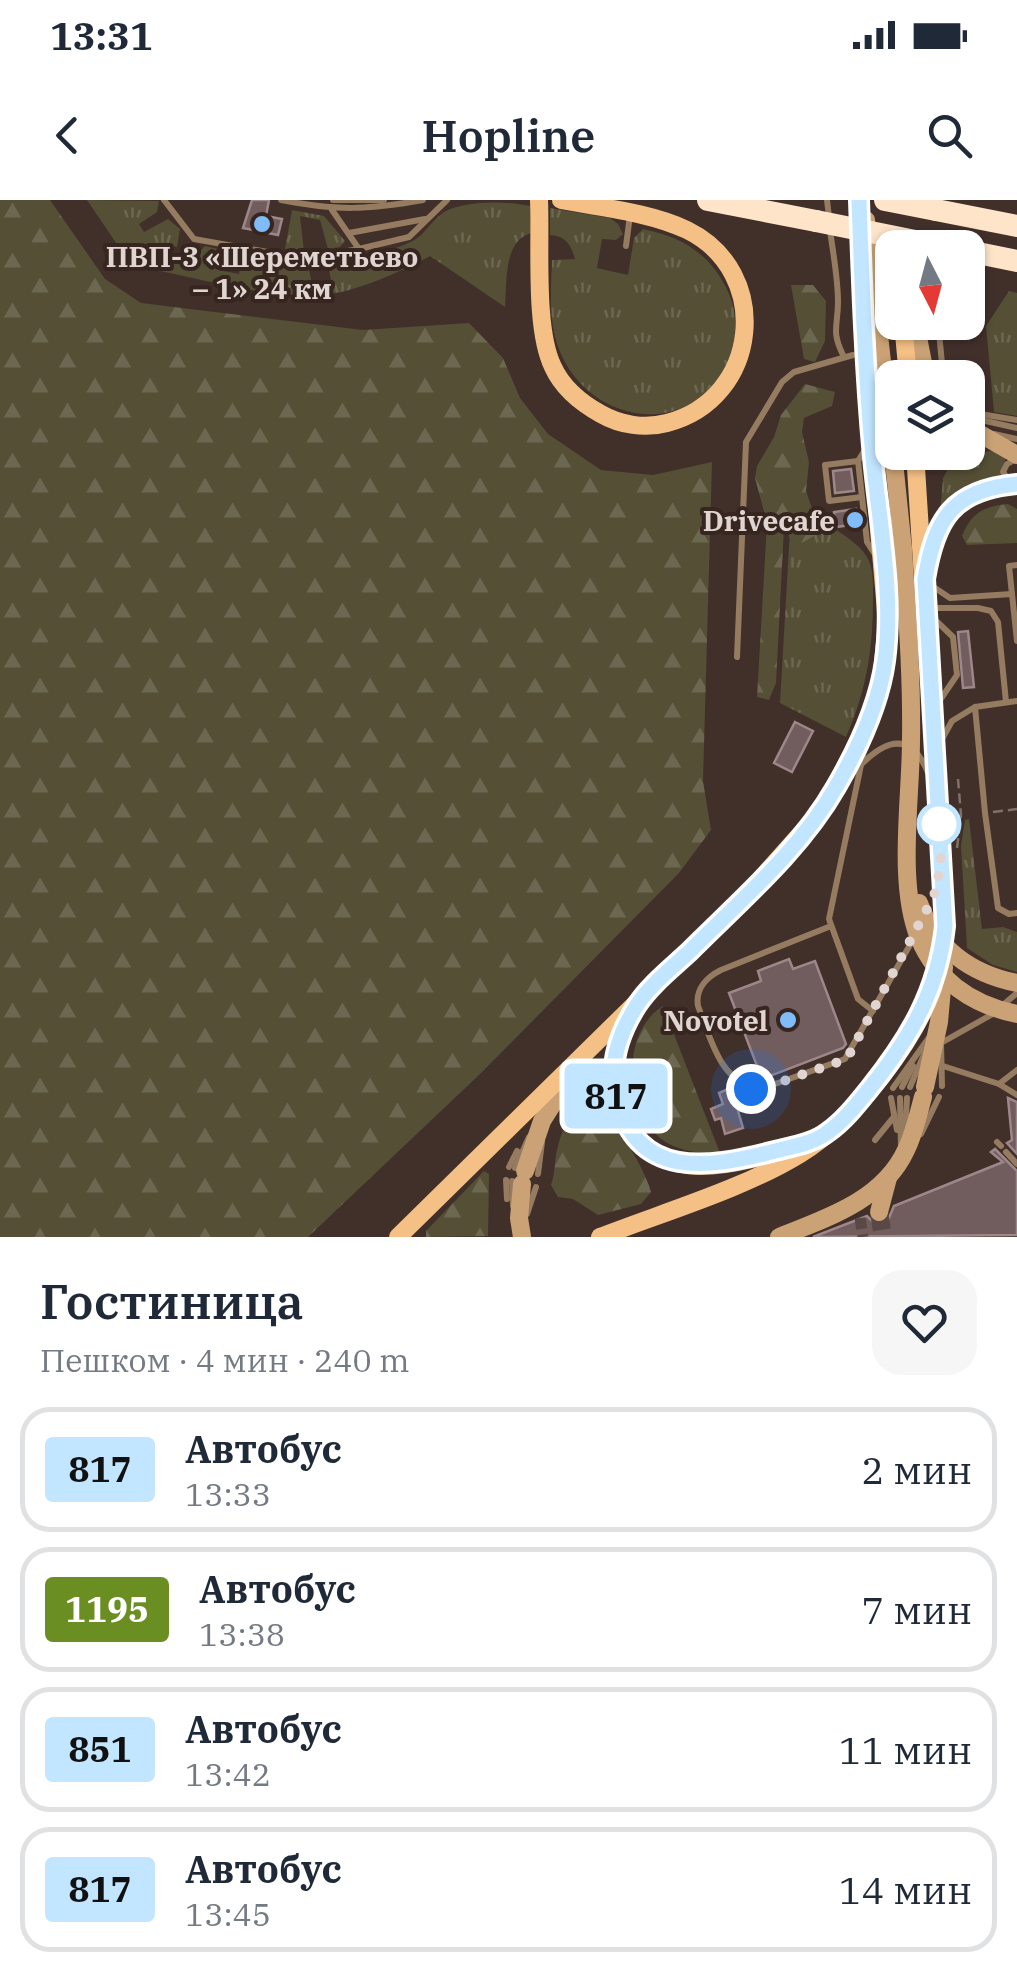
<!DOCTYPE html>
<html lang="ru">
<head>
<meta charset="utf-8">
<style>
	:root { --surface:#fff; --page:#f6f6f7; --text:#1f2937; --muted:#747a83; --line:#e0e1e3 }
	body { margin:0; font-family:"IBM Plex Serif",serif; background:var(--page); color:var(--text); height:100vh; display:flex; flex-direction:column; font-size:38px; white-space:nowrap }
	* { box-sizing:border-box; margin:0 }
	p { font-size:32px; color:var(--muted) }
	.icon { flex:none; width:55px; height:55px; fill:none; stroke:currentColor; stroke-width:2; stroke-linecap:round; stroke-linejoin:round }
	.map { position:relative; height:1037px; overflow:hidden }
	.drawer { display:flex; flex-direction:column; background:var(--surface); flex:1 }
	.drawer>* { flex:none }
	.badge { padding:0 20px; border-radius:8px; font-size:35px; line-height:65px }
	.needle { width:65px; rotate:174deg }
	.buttons { position:absolute; left:875px; top:30px; display:grid; gap:20px }
	.buttons a { display:grid; place-items:center; width:110px; height:110px; border-radius:20px; background:var(--surface); box-shadow:0 2px 8px #0004; font-size:50px }
	.you { position:absolute; width:50px; height:50px; margin:-25px; border:8px solid #fff; border-radius:50%; background:#1a73e8; box-shadow:0 0 0 15px #1a73e833 }
	.map>.badge { position:absolute; translate:-50% -50%; box-shadow:0 0 0 5px #fff }
	.round { display:grid; place-items:center; flex:none; width:105px; height:105px; border-radius:30px; background:var(--page) }
	.headline { display:flex; align-items:center; justify-content:space-between; height:170px; padding:0 40px }
	h1 { font-size:48px; font-weight:600; line-height:75px }
	ul { padding:0; list-style:none }
	li { display:flex; align-items:center; gap:30px; height:125px; margin:0 20px 15px; padding:0 20px; border:5px solid var(--line); border-radius:30px }
	li div { flex:1 }
	li b { display:block; font-size:38px }
	li em { font-style:normal }
	li .badge { min-width:110px; font-weight:700; text-align:center }
	.status { display:flex; justify-content:space-between; align-items:center; height:70px; padding:0 50px; background:var(--surface); direction:ltr }
	.status svg { height:28px; fill:currentColor }
	header { display:flex; justify-content:space-between; align-items:center; height:130px; padding:0 40px; background:var(--surface); font-size:45px; font-weight:600 }
	.map>svg:first-child { display:block }
	.grass { fill:url(#grass-tufts) }
	.forest { fill:url(#forest-firs) }
	.building { fill:#715c5e; stroke:#9e878a; stroke-width:2.5 }
	.lines { fill:none; stroke-linecap:round; stroke-linejoin:round }
	.street-tunnel { stroke:#594843; stroke-width:11; stroke-dasharray:11 5.5; stroke-linecap:butt }
	.secondary-tunnel { stroke:#594843; stroke-width:18; stroke-dasharray:18 9; stroke-linecap:butt }
	.path { stroke:#80706c; stroke-width:2.5; stroke-dasharray:10 5; stroke-linecap:butt }
	.lane { stroke:#957b5f; stroke-width:6 }
	.street { stroke:#957b5f; stroke-width:11 }
	.secondary { stroke:#cba275; stroke-width:18 }
	.primary { stroke:#f5c085; stroke-width:18 }
	.highway { stroke:#fee4c9; stroke-width:22 }
	.secondary-bridge { stroke:#cba275; stroke-width:18 }
	.highway-bridge { stroke:#fee4c9; stroke-width:22 }
	.line-casing { stroke:#fff; stroke-width:22 }
	.line { stroke:#c2e6ff; stroke-width:15 }
	.walk { stroke:#e1d5d1; stroke-width:10; stroke-dasharray:0 18 }
	.poi-dot { fill:#81bcfa; stroke:#372520; stroke-width:4 }
	.stop-dot { fill:#fff; stroke:#c2e6ff; stroke-width:5 }
	.labels { text-anchor:middle; dominant-baseline:central; stroke-width:8; stroke-linejoin:round; paint-order:stroke }
	.poi-label { font-size:28px; font-weight:bold; fill:#e1d5d1; stroke:#372520; text-anchor:end }
</style>
</head>
<body>
<div class="status"><b>13:31</b><svg viewBox="0 0 49 12"><path d="M0 12V9h3v3zM5 12V6h3v6zM10 12V3h3v9zM15 12V0h3v12zM26 1h20v11H26zM47 4h2v5h-2z"/></svg></div>
<header><svg class="icon" aria-label="back" viewBox="0 0 24 24"><path d="M15 5l-7 7 7 7"/></svg>Hopline<svg class="icon" aria-label="search" viewBox="0 0 24 24"><circle cx="10" cy="10" r="6"/><path d="M15 15l6 6"/></svg></header>
<div class="map">
<svg width="1017" height="1037" viewBox="0 0 1017 1037">
	<defs>
		<pattern id="grass-tufts" width="24" height="20" patternUnits="userSpaceOnUse" patternTransform="scale(2.5)"><rect width="24" height="20" fill="#544f35"/><path d="M3 7l-1-3M5 7V3M7 7l1-3M15 17l-1-3M17 17v-4M19 17l1-3" fill="none" stroke="#6c6751"/></pattern>
		<pattern id="forest-firs" width="22" height="20" patternUnits="userSpaceOnUse" patternTransform="scale(2.5)"><rect width="22" height="20" fill="#544f35"/><path d="M5 1l3.5 6h-7zM16 11l3.5 6h-7z" fill="#6c6751"/></pattern>
	</defs>
	<rect width="100%" height="100%" fill="#412f2a"/>
	<g class="grass">
		<path d="M87,0L159,1L157,12L139,24L144,32L168,19L180,29L177,47L157,43L155,54L191,61L205,46L222,50L219,70L239,74L243,53L308,65L312,84L331,80L328,65L345,61L351,66L391,59L393,49C429,37 419,32 444,12C467,0 504,1 530,6L531,33C503,41 507,83 505,107L430,56C402,71 354,93 322,95C259,98 192,76 131,65Z"/>
		<path d="M550,8L610,18L618,24L623,34L616,40L602,39L597,68L628,75L634,38L643,29C677,36 705,50 723,82C737,106 739,129 730,155C696,247 578,225 555,137C549,112 551,86 552,60L575,59C571,45 566,36 550,35Z"/>
		<polygon points="292,10 324,16 345,41 340,47 328,49 320,20 300,16 304,52 285,49"/>
		<polygon points="1009,91 1017,93 1017,216 994,212 986,126"/>
		<polygon points="993,250 1006,257 1000,276 966,288 940,314 943,278 953,260"/>
		<path d="M835,329C848,338 863,347 869,361C874,373 873,388 873,400C873,450 866,492 846,537L780,503L790,330Z"/>
		<polygon points="969,619 982,729 1003,727 1017,732 1017,772 993,765 967,748 961,646 965,620"/>
	</g>
	<g class="forest">
		<polygon points="0,0 50,0 105,79 141,103 363,130 469,123 503,158 520,198 548,234 601,270 653,275 712,262 703,581 711,630 679,673 480,874 308,1037 0,1037"/>
		<polygon points="791,85 813,85 826,101 825,141 815,162 804,159"/>
		<polygon points="805,184 835,192 832,206 804,218 802,232 809,262 806,291 816,320 815,335 802,343 789,337 787,323 784,327 776,483 769,500 757,497 767,323 755,278 757,266 774,237 781,215"/>
		<path d="M1008,304L1017,309V343L967,345L962,336C971,313 984,306 1008,304Z"/>
		<path d="M663,806L720,953C700,954 676,951 660,938C624,907 621,832 663,806Z"/>
		<path d="M597,886C602,896 602,907 607,916C610,923 618,929 622,935C632,950 647,976 651,992L641,1004L598,1015L573,999L558,997L551,985C556,971 554,959 558,946C563,925 579,897 597,886Z"/>
		<polygon points="484,971 489,974 488,1036 426,1037 426,1031"/>
	</g>
	<g class="building">
		<polygon points="252,0 269,0 266,16 282,19 278,35 243,28"/>
		<polygon points="851,269 854,291 835,293 833,271"/>
		<polygon points="856,309 858,324 836,327 834,312"/>
		<polygon points="968,431 974,487 963,488 958,432"/>
		<polygon points="795,522 813,531 792,572 774,563"/>
		<polygon points="789,759 793,769 815,761 846,844 843,848 762,879 729,793 761,781 758,771"/>
		<polygon points="735,886 745,908 738,911 743,928 725,934 721,918 715,920 711,909 723,904 719,893"/>
		<polygon points="1008,898 1017,902 1017,954 1007,943 1012,940"/>
		<polygon points="995,949 1017,971 1017,1035 813,1037 867,1016 875,1024 883,1024 888,1020 894,1006 1003,962 991,952"/>
	</g>
	<g class="lines">
		<polyline class="street-tunnel" points="860,1018 863,1037"/>
		<polyline class="secondary-tunnel" points="879,1012 883,1037"/>
		<g class="path">
			<polyline points="993,612 1017,609"/>
			<polyline points="957,648 961,615 958,579"/>
		</g>
		<g class="lane">
			<polyline points="164,0 194,39 290,56 319,56 359,49"/>
			<path d="M281,0C337,11 367,10 423,0"/>
			<polyline points="333,0 384,0"/>
			<polyline points="827,0 829,17"/>
			<polyline points="332,10 359,49 409,37 447,0"/>
			<path d="M830,30C833,53 838,78 838,102C838,126 831,131 843,155"/>
			<polyline points="349,33 425,19"/>
			<polyline points="626,46 630,15"/>
			<polyline points="938,122 943,174"/>
			<polyline points="968,212 1017,220"/>
			<polyline points="968,217 1017,228"/>
			<polyline points="994,234 1017,239"/>
			<polyline points="868,245 858,261 867,342 876,356"/>
			<polyline points="858,261 825,265 829,301 862,297"/>
			<polyline points="1010,282 1003,272 1007,264 1016,259"/>
			<polyline points="1017,365 1009,366 1017,441"/>
			<polyline points="929,384 950,398 1012,394"/>
			<polyline points="927,408 978,408 991,411 998,422 1006,502"/>
			<polyline points="930,415 953,437 957,475 936,506"/>
			<polyline points="737,457 746,242 782,182 794,172 853,155"/>
			<polyline points="1017,501 975,507 985,613 998,708 1009,714 1017,713"/>
			<polyline points="866,541 829,719 858,799 873,811"/>
			<polyline points="941,541 952,521 975,507"/>
			<path d="M847,580C873,549 907,519 929,575"/>
			<path d="M831,726L721,770C707,777 695,789 698,806C711,839 719,880 758,890L845,859L915,736"/>
			<polyline points="941,843 991,815 1017,793"/>
			<polyline points="941,843 942,886"/>
			<polyline points="943,866 999,884 1017,895"/>
			<polyline points="999,884 1017,870"/>
			<polyline points="902,887 913,866"/>
			<polyline points="910,887 925,852"/>
			<polyline points="893,888 930,836"/>
			<polyline points="891,898 897,930"/>
			<polyline points="900,898 901,947"/>
			<polyline points="905,932 907,898"/>
			<polyline points="921,934 939,897"/>
			<polyline points="875,940 893,918"/>
			<polyline points="997,942 1001,946"/>
			<polyline points="1006,952 1017,964"/>
			<polyline points="509,967 517,951"/>
			<polyline points="515,968 529,937"/>
			<polyline points="538,974 542,942"/>
			<polyline points="506,980 507,999"/>
			<polyline points="512,981 513,1006"/>
			<polyline points="527,1014 536,987"/>
		</g>
		<path class="street" d="M928,365C936,311 963,289 1017,284"/>
		<g class="secondary">
			<polyline points="866,20 892,250"/>
			<polyline points="915,122 926,178"/>
			<polyline points="968,227 1017,255"/>
			<polyline points="893,252 903,349"/>
			<path d="M637,805C630,819 620,832 617,847C604,898 632,957 688,965C722,970 785,952 816,938"/>
			<polyline points="925,887 939,822 944,767"/>
			<polyline points="525,971 542,921 573,872"/>
			<polyline points="522,984 519,1018 522,1037"/>
			<polyline points="879,1012 888,978"/>
			<path d="M779,1037C827,1018 883,1000 906,950C914,934 918,915 923,897"/>
		</g>
		<g class="primary">
			<path d="M539,0C541,44 534,129 553,167C563,189 581,203 601,214C620,225 645,229 667,223C760,199 773,72 687,30C649,12 602,8 561,0"/>
			<polyline points="903,122 908,178"/>
			<polyline points="398,1037 748,693 822,610 863,534 881,482 887,423 864,154 859,0"/>
			<path d="M600,1037C664,1012 743,989 800,954C854,921 917,840 936,780C941,762 943,744 945,726L915,252"/>
		</g>
		<g class="highway">
			<polyline points="708,0 816,21"/>
			<polyline points="936,10 1017,26"/>
			<polyline points="968,51 1017,61"/>
		</g>
		<g class="secondary-bridge">
			<path d="M903,349C907,413 912,476 911,540C911,599 897,683 919,738C937,781 973,805 1017,814"/>
			<path d="M919,703C935,748 971,774 1017,783"/>
		</g>
		<g class="highway-bridge">
			<polyline points="885,0 936,10"/>
			<polyline points="816,21 940,46"/>
		</g>
	</g>
	<g class="lines">
		<g class="line-casing">
			<path id="line" d="M859,0C862,86 865,171 873,257C879,323 894,394 885,461C879,505 858,549 836,587C800,650 741,700 690,751C673,767 650,785 637,805C619,833 608,864 617,898C637,980 708,968 771,952C790,947 813,944 828,932C844,921 858,903 870,888C910,838 938,791 945,726L925,379C935,319 952,290 1017,284"/>
		</g>
		<use href="#line" class="line"/>
		<polyline class="walk" points="751,889 758,890 844,860 849,855 934,696 941,665 939,624"/>
	</g>
	<g class="poi-dot">
		<circle cx="262" cy="24" r="10"/>
		<circle cx="855" cy="320" r="10"/>
		<circle cx="788" cy="820" r="10"/>
	</g>
	<circle class="stop-dot" cx="939" cy="624" r="20"/>
	<g class="labels">
		<g class="poi-label">
			<text x="262" y="56" text-anchor="middle">ПВП-3 «Шереметьево<tspan x="262" dy="32">– 1» 24 км</tspan></text>
			<text x="835" y="320">Drivecafe</text>
			<text x="768" y="820">Novotel</text>
		</g>
	</g>
</svg>
<div class="buttons">
<a><svg class="needle" viewBox="-14 -14 28 28"><path d="M0-13l5 13h-10z" fill="#e53935"/><path d="M0 13l5-13h-10z" fill="#747a83"/></svg></a>
<a><svg class="icon" aria-label="layers" viewBox="0 0 24 24"><path d="M12 4l9 5-9 5-9-5zM3 14l9 5 9-5"/></svg></a>
</div>
<div class="you" style="left:751px;top:889px"></div>
<b class="badge" style="left:616px;top:896px;background:#c2e6ff;color:#111">817</b>
</div>
<section class="drawer">
<div class="headline"><div><h1>Гостиница</h1><p>Пешком · 4 мин · 240 m</p></div><a class="round"><svg class="icon" aria-label="heart" viewBox="0 0 24 24"><path d="M12 20l-8-8c-3-5 5-10 8-4 3-6 11-1 8 4z"/></svg></a></div>
<ul>
<li><span class="badge" style="background:#c2e6ff;color:#111">817</span><div><b>Автобус</b><p>13:33</p></div><em>2 мин</em></li>
<li><span class="badge" style="background:#6b8e23;color:#fff">1195</span><div><b>Автобус</b><p>13:38</p></div><em>7 мин</em></li>
<li><span class="badge" style="background:#c2e6ff;color:#111">851</span><div><b>Автобус</b><p>13:42</p></div><em>11 мин</em></li>
<li><span class="badge" style="background:#c2e6ff;color:#111">817</span><div><b>Автобус</b><p>13:45</p></div><em>14 мин</em></li>
</ul>
</section>
</body>
</html>
